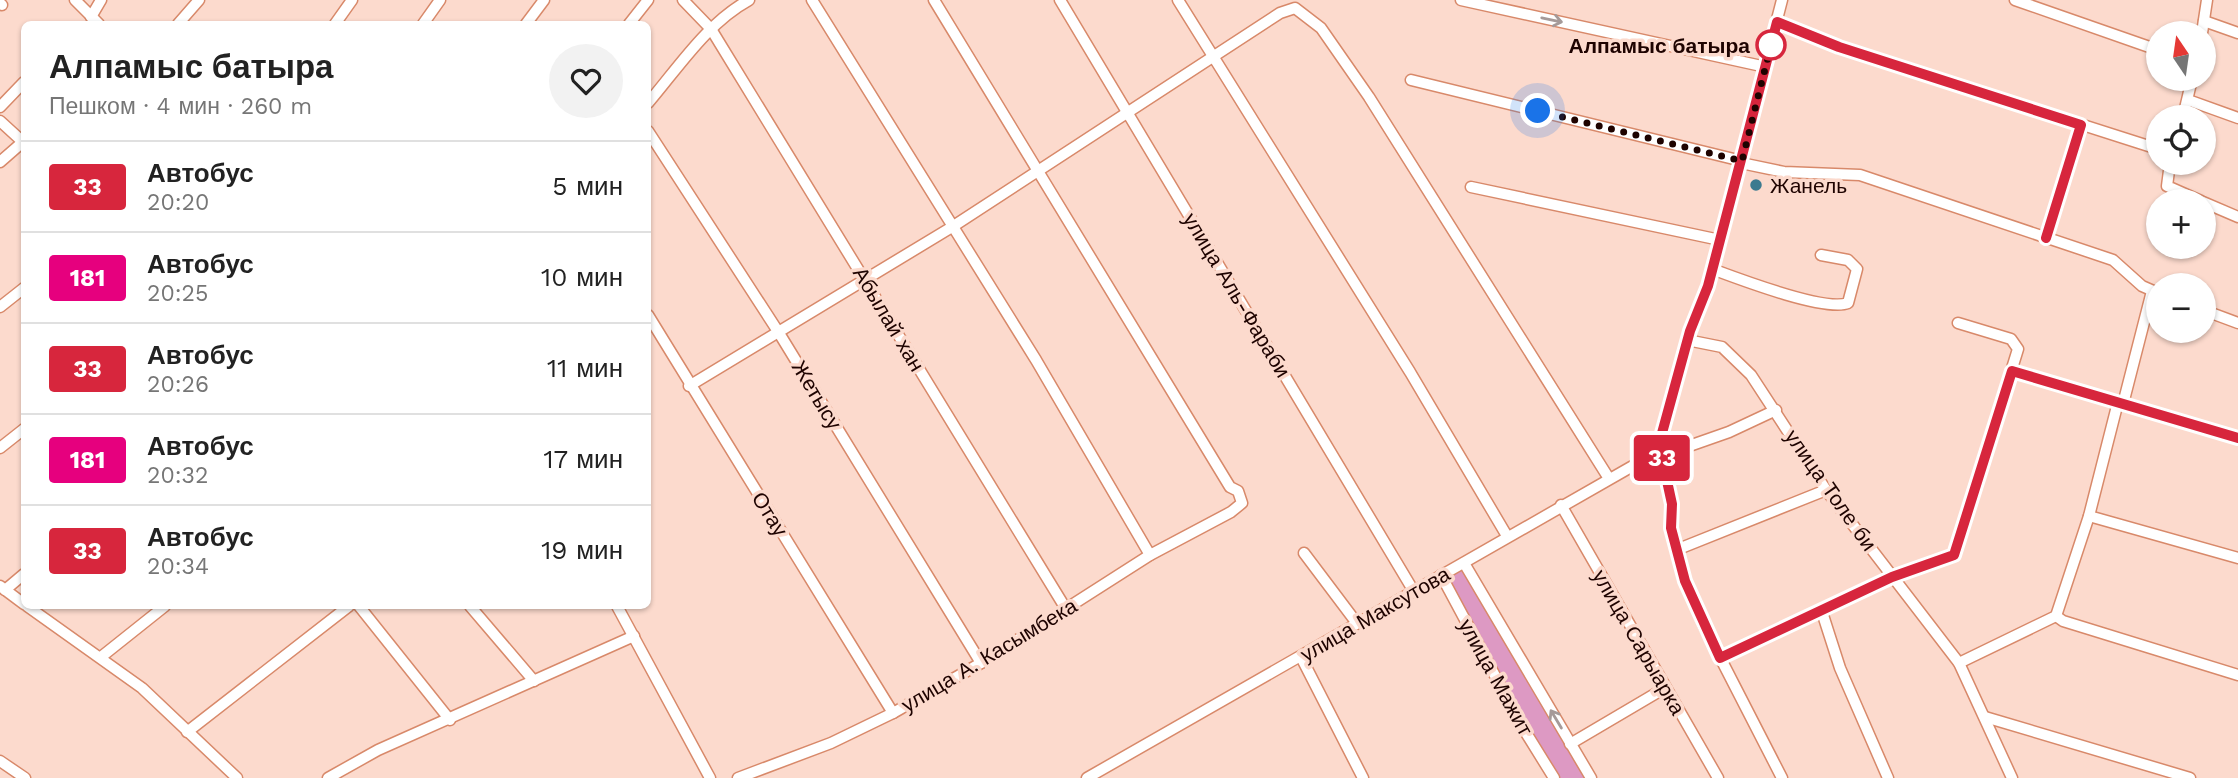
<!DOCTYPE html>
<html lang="ru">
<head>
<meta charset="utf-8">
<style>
	:root { --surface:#fff; --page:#f2f2f2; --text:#222; --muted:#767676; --line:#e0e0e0 }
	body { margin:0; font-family:"Work Sans",sans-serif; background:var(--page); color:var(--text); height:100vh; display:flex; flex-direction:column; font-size:26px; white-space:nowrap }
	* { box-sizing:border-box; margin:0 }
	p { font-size:23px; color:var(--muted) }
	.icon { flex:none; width:38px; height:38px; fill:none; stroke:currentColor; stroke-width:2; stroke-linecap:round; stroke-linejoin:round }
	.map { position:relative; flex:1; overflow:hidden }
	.sheet { position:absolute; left:21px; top:21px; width:630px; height:588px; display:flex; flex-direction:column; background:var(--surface); border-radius:10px; box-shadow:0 2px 5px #0004 }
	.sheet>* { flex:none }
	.badge { padding:0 14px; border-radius:5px; font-size:24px; line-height:46px }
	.needle { width:46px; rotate:347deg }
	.buttons { position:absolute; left:2146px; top:21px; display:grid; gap:14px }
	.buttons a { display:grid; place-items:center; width:70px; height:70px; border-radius:50%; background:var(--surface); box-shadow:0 2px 5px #0004; font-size:35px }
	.you { position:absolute; width:35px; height:35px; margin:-18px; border:5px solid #fff; border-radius:50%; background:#1a73e8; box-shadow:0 0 0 10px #1a73e833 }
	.map>.badge { position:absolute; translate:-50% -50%; box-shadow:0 0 0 4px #fff }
	.round { display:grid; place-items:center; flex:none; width:74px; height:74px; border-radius:37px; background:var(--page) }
	.head { display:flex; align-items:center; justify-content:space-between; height:119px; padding:0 28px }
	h1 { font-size:33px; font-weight:800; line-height:52px }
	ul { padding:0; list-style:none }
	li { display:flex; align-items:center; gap:21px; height:91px; padding:0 28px; border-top:2px solid var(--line) }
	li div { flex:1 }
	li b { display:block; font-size:26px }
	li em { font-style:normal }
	li .badge { min-width:77px; font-weight:700; text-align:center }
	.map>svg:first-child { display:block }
	.green { fill:#dd99c3 }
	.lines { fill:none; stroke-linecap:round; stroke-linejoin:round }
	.minor-casing { stroke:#d8896a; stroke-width:13 }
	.minor { stroke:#fff; stroke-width:10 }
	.oneway { stroke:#a59a99 }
	.line-casing { stroke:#fff; stroke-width:16 }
	.line { stroke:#d7263d; stroke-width:10 }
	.walk { stroke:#1e0300; stroke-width:7; stroke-dasharray:0 12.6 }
	.stop-dot { fill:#fff; stroke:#d7263d; stroke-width:3.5 }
	.poi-dot { fill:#3c7a8f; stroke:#fcdacd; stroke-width:2.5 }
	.labels { text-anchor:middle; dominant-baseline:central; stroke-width:7; stroke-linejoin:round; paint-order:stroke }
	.stop-label { font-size:21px; font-weight:bold; fill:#1e0300; stroke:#fcdacd; text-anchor:end }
	.poi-label { font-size:21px; fill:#1e0300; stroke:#fcdacd; text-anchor:start }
	.street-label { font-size:21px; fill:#1e0300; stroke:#fcdacd }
</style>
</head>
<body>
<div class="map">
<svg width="2238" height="778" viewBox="0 0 2238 778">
	<rect width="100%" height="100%" fill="#fcdacd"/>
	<polygon class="green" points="1463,560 1593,778 1555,778 1469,628 1446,569"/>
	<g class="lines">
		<g class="minor-casing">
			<g id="minor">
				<polyline points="75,0 99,24"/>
				<polyline points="683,0 711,29 1066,609"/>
				<polyline points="812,0 1036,360 1150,555"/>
				<polyline points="1060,0 1413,590"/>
				<polyline points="1178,0 1410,372 1507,536"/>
				<polyline points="1461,0 1766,67"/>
				<polyline points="1782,0 1708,287 1690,331 1659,445 1672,504 1671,528 1685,581 1705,628 1782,778"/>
				<polyline points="2015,0 2158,50"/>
				<polyline points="0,3 2,5"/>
				<polyline points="91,17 101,0"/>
				<polyline points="2204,21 2238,33"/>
				<polyline points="1777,22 1839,47 2158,149"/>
				<polyline points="178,24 199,0"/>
				<polyline points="335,24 352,0"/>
				<polyline points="423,24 440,0"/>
				<polyline points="526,24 544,0"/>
				<polyline points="629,24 648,0"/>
				<polyline points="2202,33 2207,0"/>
				<polyline points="1411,80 1742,161"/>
				<polyline points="2188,100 2238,118"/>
				<path d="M648,103C678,68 707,23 749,0"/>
				<polyline points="0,107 24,82"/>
				<polyline points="2183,117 2192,79"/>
				<polyline points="0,121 23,142"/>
				<polyline points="648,131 779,333 981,663"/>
				<polyline points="0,162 24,141"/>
				<polyline points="1741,163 1784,172 1860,175 2113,260 2142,286 2158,293"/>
				<polyline points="2170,163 2167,186 2201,201"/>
				<polyline points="1471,187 1720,240"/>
				<polyline points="2203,202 2238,217"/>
				<polyline points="2046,238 2081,125"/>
				<path d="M1712,269C1739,279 1825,312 1848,303L1857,269L1848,260L1821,255"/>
				<polyline points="0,307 24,288"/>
				<polyline points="2203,310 2238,323"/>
				<polyline points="648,315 893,713"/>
				<polyline points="1687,340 1722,347 1751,375 1826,490 1959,663 2012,778"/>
				<polyline points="2012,371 2238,438"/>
				<polyline points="689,386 952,227 1280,13 1295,8 1321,28 1369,97 1608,477"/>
				<polyline points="2123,404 2152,291"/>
				<polyline points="1659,445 1672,452 1729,432 1776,410"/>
				<polyline points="0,448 24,429"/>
				<polyline points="1561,505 1718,778"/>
				<polyline points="2089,516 2238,558"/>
				<polyline points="1676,550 1826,490"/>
				<polyline points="1304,553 1356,622"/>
				<polyline points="1464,563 1591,778"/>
				<polyline points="1441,575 1523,728 1554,778"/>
				<polyline points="0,586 24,604"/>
				<polyline points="5,590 24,574"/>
				<polyline points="27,606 142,688 237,778"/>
				<polyline points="359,606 450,720"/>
				<polyline points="470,606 534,681"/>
				<polyline points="617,606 710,778"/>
				<polyline points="1822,612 1840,668 1888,778"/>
				<polyline points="2056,616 2063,621 2238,675"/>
				<polyline points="101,657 165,606"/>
				<polyline points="1301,657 1363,778"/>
				<polyline points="1720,658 1892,577 1954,555 2018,349 2011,339 1958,323"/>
				<polyline points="1959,663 2056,616 2089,516 2118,402"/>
				<polyline points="1985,717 2190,778"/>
				<polyline points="187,732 349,606"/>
				<polyline points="1570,744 1665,688"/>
				<polyline points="0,761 25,778"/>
				<polyline points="328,778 378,750 634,636"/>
				<polyline points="738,778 831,743 893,713 981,663 1150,555 1231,512 1242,503 1238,491 1230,487 934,0"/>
				<polyline points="1087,778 1638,463 1659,445"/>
			</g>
		</g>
		<use href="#minor" class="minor"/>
	</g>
	<defs><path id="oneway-shaft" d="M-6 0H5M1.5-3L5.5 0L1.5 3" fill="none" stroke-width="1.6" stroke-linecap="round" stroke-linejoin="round" transform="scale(1.75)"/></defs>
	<g class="oneway">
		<use href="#oneway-shaft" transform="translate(1552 20) rotate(12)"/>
		<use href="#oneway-shaft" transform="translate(1556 719) rotate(-121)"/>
	</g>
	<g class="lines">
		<g class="line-casing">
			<polyline id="line" points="2046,238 2081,125 1839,47 1777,22 1708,286 1690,331 1659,444 1672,504 1671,528 1685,581 1720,658 1892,577 1954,555 2012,371 2238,438"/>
		</g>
		<use href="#line" class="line"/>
		<polyline class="walk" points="1538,111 1742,161 1771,45"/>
	</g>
	<circle class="stop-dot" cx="1771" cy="45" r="14"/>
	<circle class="poi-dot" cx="1756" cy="185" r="7"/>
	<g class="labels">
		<g class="stop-label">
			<text x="1750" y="45">Алпамыс батыра</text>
		</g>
		<g class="poi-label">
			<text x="1770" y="185">Жанель</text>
		</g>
		<g class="street-label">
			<text transform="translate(1237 295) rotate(59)">улица Аль-Фараби</text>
			<text transform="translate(889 319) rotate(59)">Абылай хан</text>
			<text transform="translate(817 395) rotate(59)">Жетысу</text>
			<text transform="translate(1831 490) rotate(55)">улица Толе би</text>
			<text transform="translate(770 514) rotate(58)">Отау</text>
			<text transform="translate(1375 614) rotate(-30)">улица Максутова</text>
			<text transform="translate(1639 642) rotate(60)">улица Сарыарка</text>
			<text transform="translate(989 655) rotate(-31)">улица А. Касымбека</text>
			<text transform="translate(1496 677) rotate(61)">улица Мажит</text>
		</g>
	</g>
</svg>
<div class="buttons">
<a><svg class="needle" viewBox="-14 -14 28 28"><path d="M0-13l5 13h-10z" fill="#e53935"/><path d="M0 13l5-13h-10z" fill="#767676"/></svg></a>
<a><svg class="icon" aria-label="locate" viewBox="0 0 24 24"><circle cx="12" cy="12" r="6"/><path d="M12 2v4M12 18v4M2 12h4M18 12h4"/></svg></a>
<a>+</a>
<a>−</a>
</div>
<div class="you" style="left:1538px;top:111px"></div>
<b class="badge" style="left:1662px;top:458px;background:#d7263d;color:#fff">33</b>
<section class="sheet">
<div class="head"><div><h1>Алпамыс батыра</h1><p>Пешком · 4 мин · 260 m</p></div><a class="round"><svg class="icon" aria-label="heart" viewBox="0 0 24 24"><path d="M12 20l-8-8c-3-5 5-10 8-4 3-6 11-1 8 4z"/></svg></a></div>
<ul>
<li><span class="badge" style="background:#d7263d;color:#fff">33</span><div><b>Автобус</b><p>20:20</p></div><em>5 мин</em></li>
<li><span class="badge" style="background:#e6007e;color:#fff">181</span><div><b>Автобус</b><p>20:25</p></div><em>10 мин</em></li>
<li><span class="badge" style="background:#d7263d;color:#fff">33</span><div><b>Автобус</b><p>20:26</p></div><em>11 мин</em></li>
<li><span class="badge" style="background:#e6007e;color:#fff">181</span><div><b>Автобус</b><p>20:32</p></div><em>17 мин</em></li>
<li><span class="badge" style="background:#d7263d;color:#fff">33</span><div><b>Автобус</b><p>20:34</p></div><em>19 мин</em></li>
</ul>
</section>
</div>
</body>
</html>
